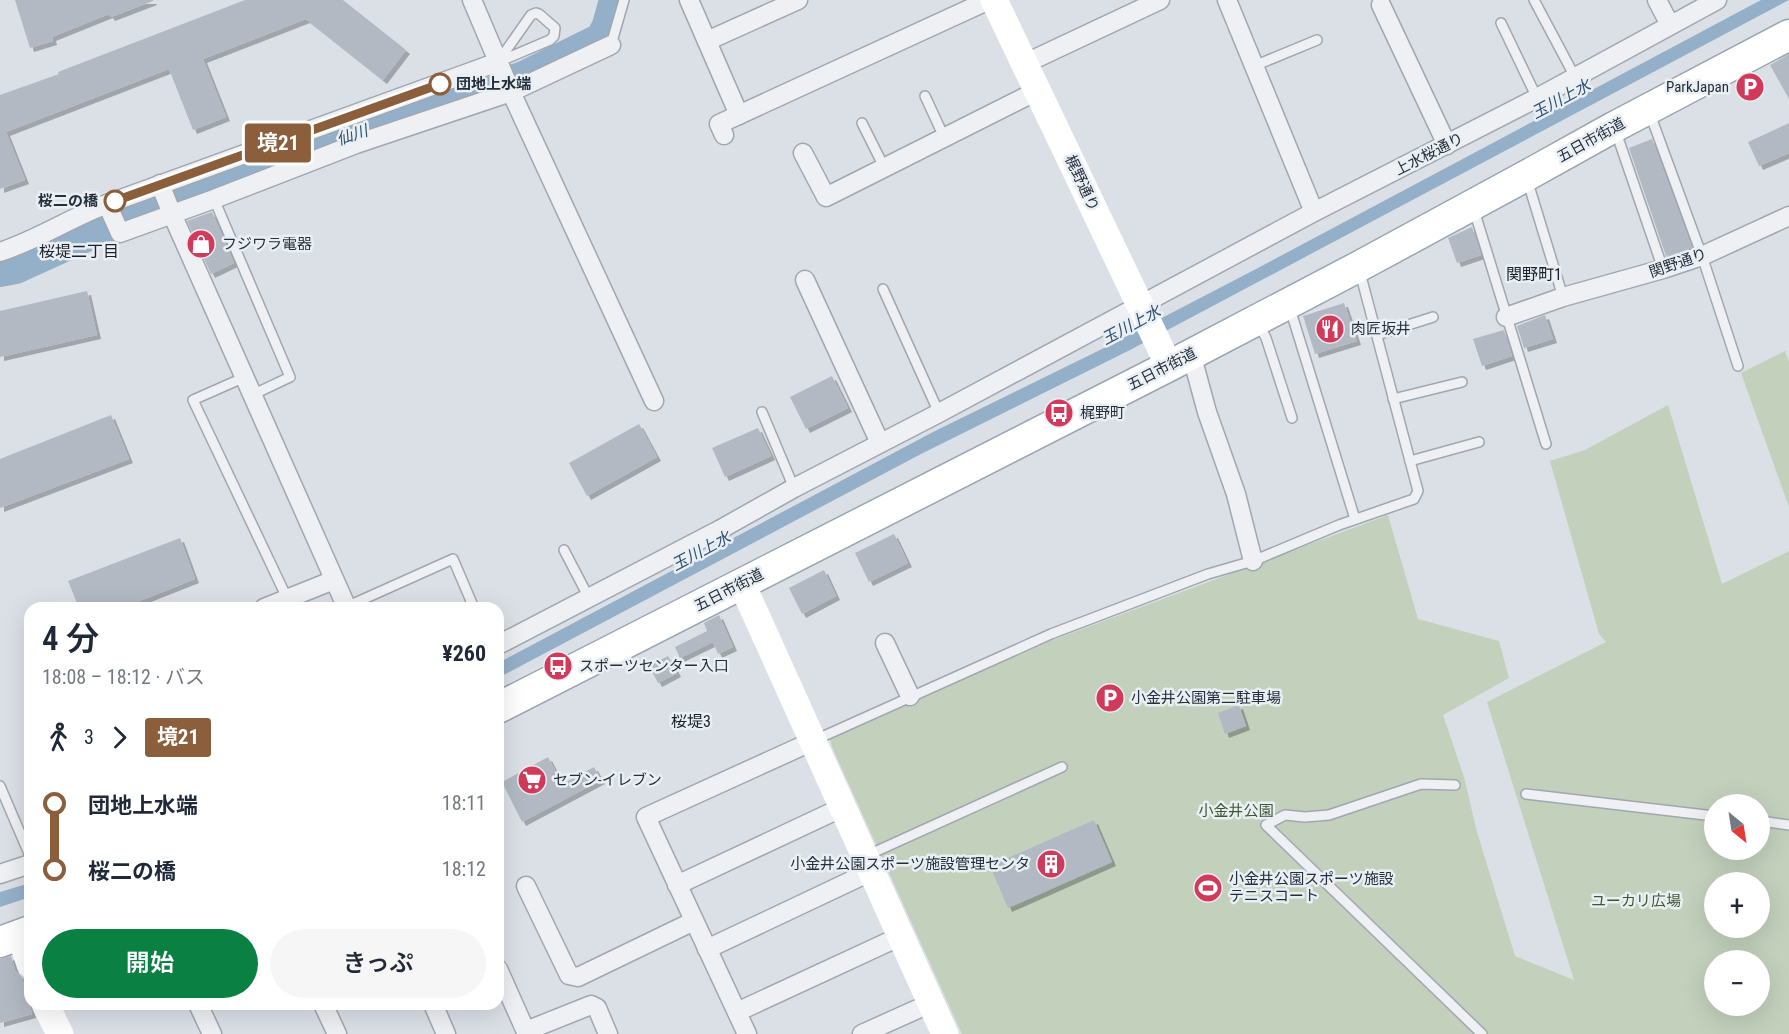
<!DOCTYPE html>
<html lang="ja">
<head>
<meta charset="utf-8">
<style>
	:root { --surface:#fff; --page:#f6f6f7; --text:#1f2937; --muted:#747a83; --accent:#0b8043 }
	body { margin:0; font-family:"Roboto Condensed","Noto Sans JP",sans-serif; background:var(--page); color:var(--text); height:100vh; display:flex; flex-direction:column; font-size:22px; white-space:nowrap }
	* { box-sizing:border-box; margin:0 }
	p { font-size:20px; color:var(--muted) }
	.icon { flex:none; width:33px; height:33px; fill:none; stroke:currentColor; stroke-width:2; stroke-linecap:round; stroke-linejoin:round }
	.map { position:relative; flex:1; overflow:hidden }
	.panel { position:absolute; left:24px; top:602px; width:480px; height:408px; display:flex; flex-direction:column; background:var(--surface); border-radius:18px; box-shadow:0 6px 24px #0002 }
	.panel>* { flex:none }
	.badge { padding:0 12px; border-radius:4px; font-size:21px; line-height:39px }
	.needle { width:39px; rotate:150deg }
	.fabs { position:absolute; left:1704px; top:794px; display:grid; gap:12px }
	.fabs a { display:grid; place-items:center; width:66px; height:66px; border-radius:50%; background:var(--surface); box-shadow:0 6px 24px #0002; font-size:30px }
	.map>.badge { position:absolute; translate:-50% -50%; box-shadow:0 0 0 3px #fff }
	.legs { display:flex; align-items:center; gap:9px; height:66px; padding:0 18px; font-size:20px }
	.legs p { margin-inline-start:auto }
	.overview { display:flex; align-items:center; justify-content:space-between; height:102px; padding:0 18px }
	h1 { font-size:33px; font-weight:600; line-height:45px }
	.button { display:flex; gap:12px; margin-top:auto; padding:12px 18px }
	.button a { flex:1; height:69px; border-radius:36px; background:var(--accent); color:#fff; font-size:24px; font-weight:600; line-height:69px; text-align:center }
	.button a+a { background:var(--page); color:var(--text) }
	ul { padding:0 18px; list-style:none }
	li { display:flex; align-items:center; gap:21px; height:66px; font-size:22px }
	li i { display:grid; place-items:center; width:9px; height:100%; margin:0 8px; background:currentColor }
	li i::after { content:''; width:15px; height:15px; margin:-8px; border:4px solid; border-radius:50%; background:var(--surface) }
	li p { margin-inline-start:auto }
	li:first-child i { background:linear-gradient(#0000 50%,currentColor 0) }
	li:last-child i { background:linear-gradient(currentColor 50%,#0000 0) }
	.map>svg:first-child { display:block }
	.green { fill:#c2d0bc; fill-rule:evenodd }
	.water { fill:#94b0c8 }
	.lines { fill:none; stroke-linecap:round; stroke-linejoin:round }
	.river { stroke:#94b0c8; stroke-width:28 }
	.building { fill:#b2b9c3; filter:url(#shadow) }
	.lane-casing { stroke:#a1a7b0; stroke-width:12 }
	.street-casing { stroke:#a1a7b0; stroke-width:21 }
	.primary-casing { stroke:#9aa5b2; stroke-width:33 }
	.lane { stroke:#eef0f4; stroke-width:9 }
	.street { stroke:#eef0f4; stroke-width:18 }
	.secondary { stroke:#fff; stroke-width:27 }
	.primary { stroke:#fff; stroke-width:30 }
	.line-1-casing { stroke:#fff; stroke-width:14 }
	.line-1 { stroke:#8b5e3c; stroke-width:9 }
	.stop-1-dot { fill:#fff; stroke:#8b5e3c; stroke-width:3 }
	.labels { text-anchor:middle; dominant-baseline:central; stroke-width:5; stroke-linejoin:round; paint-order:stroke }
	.stop-label { font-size:15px; font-weight:bold; fill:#252f3c; stroke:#eaeff4; text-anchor:start }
	.poi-label { font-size:15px; fill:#252f3c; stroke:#eaeff4; text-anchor:start }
	.street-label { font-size:15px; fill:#252f3c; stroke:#eaeff4 }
	.park-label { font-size:15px; fill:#3b5832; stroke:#eaeff4 }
	.water-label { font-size:16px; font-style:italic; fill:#2e5071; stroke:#eaeff4 }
	.neighbourhood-label { font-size:16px; fill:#17202c; stroke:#eaeff4 }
</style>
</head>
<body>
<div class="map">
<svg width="1789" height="1034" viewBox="0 0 1789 1034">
	<defs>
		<filter id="shadow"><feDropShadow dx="4" dy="4" stdDeviation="0" flood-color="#0004"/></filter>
	</defs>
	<rect width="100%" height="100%" fill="#dbe0e6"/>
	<g class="green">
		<polygon points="1785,351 1789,362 1789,507 1741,373"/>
		<path d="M1668,405L1722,584L1789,551V1034H962L832,747L830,737L1053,640L1388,515L1418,619L1499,641L1509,678L1443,715L1464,777L1477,832L1515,956L1574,980L1487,702L1606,642L1599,634L1550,461L1585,450ZM1714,804H1760V849H1714ZM1714,882H1760V927H1714ZM1714,960H1760V1005H1714Z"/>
	</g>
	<g class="water">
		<polygon points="1761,0 1789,0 1130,350 921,454 498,678 498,663 933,432 1104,348 1256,269"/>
		<polygon points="30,883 30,897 0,907 0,892"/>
	</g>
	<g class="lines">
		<polyline class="river" points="0,273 16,270 104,230 286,159 523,75 600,37 606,25 613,0"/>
	</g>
	<g class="building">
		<polygon points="15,0 153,0 153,1 111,17 109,14 52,37 53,41 30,48"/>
		<polygon points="245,0 343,0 406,50 383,80 306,19 203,59 226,117 193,130 169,69 6,132 25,180 0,189 0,95 59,74 58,72"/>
		<polygon points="1789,54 1789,99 1770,65"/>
		<polygon points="1789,123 1789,153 1759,166 1748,142"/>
		<polygon points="1652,139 1692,248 1666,256 1629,148"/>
		<polygon points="212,212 234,263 211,274 187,221"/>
		<polygon points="1472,227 1481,255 1457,263 1448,238"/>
		<polygon points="87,291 97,335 0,357 0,311"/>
		<polygon points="1344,303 1357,341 1315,354 1303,316"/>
		<polygon points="1545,315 1553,339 1524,348 1517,326"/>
		<polygon points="1504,330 1512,356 1482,366 1473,339"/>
		<polygon points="832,376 848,408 806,429 790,397"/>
		<polygon points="111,415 129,459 0,508 0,459"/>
		<polygon points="639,424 657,457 587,496 569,463"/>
		<polygon points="758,428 771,456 725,477 712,448"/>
		<polygon points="894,534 908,563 869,582 855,553"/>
		<polygon points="180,538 195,579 122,608 79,608 68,581"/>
		<polygon points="824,570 836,596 802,614 789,588"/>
		<polygon points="719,615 733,647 718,654 713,642 680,658 675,647 707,631 704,623"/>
		<polygon points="668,656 677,673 658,683 649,666"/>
		<polygon points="1239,705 1246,726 1225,734 1218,713"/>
		<polygon points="548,757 562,784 594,767 601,780 522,822 502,782"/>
		<polygon points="1094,820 1112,862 1008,908 990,866"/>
		<polygon points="11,956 15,970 22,977 32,1014 0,1023 0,959"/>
	</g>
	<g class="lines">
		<g class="lane-casing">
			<g id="lane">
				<polyline points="1534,0 1575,77"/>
				<polygon points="536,13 539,14 555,28 554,36 550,40 498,62 531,15"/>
				<polyline points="1501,23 1537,98"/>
				<polyline points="611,45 624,0"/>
				<polyline points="1254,66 1317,40"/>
				<polyline points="925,96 944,137"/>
				<polyline points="1650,114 1702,256 1738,366"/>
				<polyline points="862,123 884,167"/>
				<polyline points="1616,132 1663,269"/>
				<polyline points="1525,179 1530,189 1563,297"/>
				<polyline points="214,199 290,377 252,395"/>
				<polyline points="1474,210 1546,444"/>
				<polyline points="883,289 939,413"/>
				<polyline points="1288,307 1292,315 1355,519"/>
				<polyline points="1259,325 1266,338 1292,418"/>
				<polyline points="1377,335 1433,317"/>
				<polyline points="245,377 193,400 287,598"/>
				<polyline points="1393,399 1462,382"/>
				<polyline points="762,412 794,488"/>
				<polyline points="1410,461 1479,442"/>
				<polyline points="564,550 589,598"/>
				<polyline points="346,607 453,559 474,608"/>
				<polyline points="815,740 1051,634 1208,574 1253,561 1339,525 1414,499 1418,491 1362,280 1357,272"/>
				<polyline points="1455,785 1421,784 1329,815 1305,817 1285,815 1266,825 1482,1034"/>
				<polyline points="0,786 30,856"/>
				<polyline points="1526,794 1714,816"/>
				<polyline points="1760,821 1789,825"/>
				<polyline points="868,855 1062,767"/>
			</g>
		</g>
		<g class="street-casing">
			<g id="street">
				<polyline points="472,0 511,92 654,401"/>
				<polyline points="689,0 739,115"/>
				<polyline points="1227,0 1314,212"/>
				<polyline points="1657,0 1670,25"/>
				<polyline points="1381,5 1447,145"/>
				<polyline points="707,41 798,0"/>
				<polyline points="1024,64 1160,0"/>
				<polyline points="724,135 719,124 989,0"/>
				<polyline points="803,153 826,197 1037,91"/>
				<polyline points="160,184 172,214 347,608"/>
				<polyline points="107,204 120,233 214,199 356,144 511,92 611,45"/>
				<path d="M0,252C37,240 70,218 107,204L498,62"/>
				<polyline points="805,280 880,443"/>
				<polyline points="1506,317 1563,297 1663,269 1702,256 1789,216"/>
				<polyline points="1188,355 1195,368 1207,412 1236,494 1253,561"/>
				<polyline points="264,608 334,580"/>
				<polyline points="885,643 910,696"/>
				<polyline points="498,645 721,529 794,488 939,413 1314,212 1537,98 1717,0"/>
				<polyline points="0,874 30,864"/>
				<polyline points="677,885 843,807"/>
				<polyline points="526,886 569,975 578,977 694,921"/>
				<polyline points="707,949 872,871"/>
				<polyline points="498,969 527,1034"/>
				<polyline points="198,1004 212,1034"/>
				<polyline points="323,1004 337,1034"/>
				<polyline points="433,1004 446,1034"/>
				<polyline points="737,1012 901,936"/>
				<polyline points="526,1031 591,1005 597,1008 608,1034"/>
				<polyline points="747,1034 646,817 813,741"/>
				<polyline points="862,1034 931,1003"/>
			</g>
		</g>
		<g class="primary-casing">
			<g id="primary">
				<polyline points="498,708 1169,366 1356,268 1524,177 1614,127 1789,35"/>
				<polyline points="0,942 30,931"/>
			</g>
		</g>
		<use href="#lane" class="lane"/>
		<use href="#street" class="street"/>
		<g class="secondary">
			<polyline points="994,0 1169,366"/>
			<polyline points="742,584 945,1034"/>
			<polyline points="20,935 30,964"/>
			<polyline points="45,1004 60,1034"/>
		</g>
		<use href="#primary" class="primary"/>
	</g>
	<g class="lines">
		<g class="line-1-casing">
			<polyline id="line-1" points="115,201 440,84"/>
		</g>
		<use href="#line-1" class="line-1"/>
	</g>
	<defs>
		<g id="parking-disc" transform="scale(1.5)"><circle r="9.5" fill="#d13a5a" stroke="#eaeff4"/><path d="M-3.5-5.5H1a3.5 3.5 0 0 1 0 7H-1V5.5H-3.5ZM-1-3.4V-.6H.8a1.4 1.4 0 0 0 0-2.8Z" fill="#fff"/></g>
		<g id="shop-disc" transform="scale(1.5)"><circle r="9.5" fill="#d13a5a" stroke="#eaeff4"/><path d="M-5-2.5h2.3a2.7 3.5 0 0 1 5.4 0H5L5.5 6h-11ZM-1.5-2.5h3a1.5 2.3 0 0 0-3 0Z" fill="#fff"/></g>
		<g id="restaurant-disc" transform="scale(1.5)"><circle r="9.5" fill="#d13a5a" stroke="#eaeff4"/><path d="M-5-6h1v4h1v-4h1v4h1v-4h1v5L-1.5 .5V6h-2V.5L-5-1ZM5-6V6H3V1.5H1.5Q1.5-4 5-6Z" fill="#fff"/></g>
		<g id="bus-disc" transform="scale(1.5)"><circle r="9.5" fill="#d13a5a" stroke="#eaeff4"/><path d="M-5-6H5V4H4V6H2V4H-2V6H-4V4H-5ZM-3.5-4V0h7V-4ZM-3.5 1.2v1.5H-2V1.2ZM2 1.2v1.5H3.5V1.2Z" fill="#fff"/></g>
		<g id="supermarket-disc" transform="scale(1.5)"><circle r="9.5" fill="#d13a5a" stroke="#eaeff4"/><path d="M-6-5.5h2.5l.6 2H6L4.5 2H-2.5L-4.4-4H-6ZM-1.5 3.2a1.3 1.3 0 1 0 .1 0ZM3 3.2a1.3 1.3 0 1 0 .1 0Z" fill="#fff"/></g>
		<g id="building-disc" transform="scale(1.5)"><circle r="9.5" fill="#d13a5a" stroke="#eaeff4"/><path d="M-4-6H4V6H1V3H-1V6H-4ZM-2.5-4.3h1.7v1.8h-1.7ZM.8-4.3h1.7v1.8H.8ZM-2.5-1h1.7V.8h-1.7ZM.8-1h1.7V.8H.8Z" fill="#fff"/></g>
		<g id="stadium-disc" transform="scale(1.5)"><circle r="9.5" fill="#d13a5a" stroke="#eaeff4"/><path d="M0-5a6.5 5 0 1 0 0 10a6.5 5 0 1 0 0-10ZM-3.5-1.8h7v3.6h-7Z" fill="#fff"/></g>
	</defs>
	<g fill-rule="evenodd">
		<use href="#parking-disc" x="1750" y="87"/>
		<use href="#shop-disc" x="201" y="244"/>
		<use href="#restaurant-disc" x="1330" y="329"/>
		<use href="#bus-disc" x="1059" y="413"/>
		<use href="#bus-disc" x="558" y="666"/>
		<use href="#parking-disc" x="1110" y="698"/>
		<use href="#supermarket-disc" x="532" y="780"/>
		<use href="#building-disc" x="1051" y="864"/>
		<use href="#stadium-disc" x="1208" y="888"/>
	</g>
	<g class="stop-1-dot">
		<circle cx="440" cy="84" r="10"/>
		<circle cx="115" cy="201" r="10"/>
	</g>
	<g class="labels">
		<g class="stop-label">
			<text x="456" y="84">団地上水端</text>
			<text x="98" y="201" text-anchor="end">桜二の橋</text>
		</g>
		<g class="poi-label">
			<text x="1729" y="87" text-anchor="end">ParkJapan</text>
			<text x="222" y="244">フジワラ電器</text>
			<text x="1351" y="329">肉匠坂井</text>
			<text x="1080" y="413">梶野町</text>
			<text x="579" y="666">スポーツセンター入口</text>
			<text x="1131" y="698">小金井公園第二駐車場</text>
			<text x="553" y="780">セブン-イレブン</text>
			<text x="1030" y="864" text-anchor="end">小金井公園スポーツ施設管理センタ</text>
			<text x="1229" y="879">小金井公園スポーツ施設<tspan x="1229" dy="17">テニスコート</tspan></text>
		</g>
		<g class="street-label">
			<text transform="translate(1591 140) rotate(-29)">五日市街道</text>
			<text transform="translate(1429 154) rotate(-27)">上水桜通り</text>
			<text transform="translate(1082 183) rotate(65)">梶野通り</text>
			<text transform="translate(1678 263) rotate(-19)">関野通り</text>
			<text transform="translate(1162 369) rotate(-27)">五日市街道</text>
			<text transform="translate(729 590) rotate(-27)">五日市街道</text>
		</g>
		<g class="park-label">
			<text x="1236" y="811">小金井公園</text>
			<text x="1636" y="901">ユーカリ広場</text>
		</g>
		<g class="water-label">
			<text transform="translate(1561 99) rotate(-28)">玉川上水</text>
			<text transform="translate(352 135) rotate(-19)">仙川</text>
			<text transform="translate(1131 325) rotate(-28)">玉川上水</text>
			<text transform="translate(701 551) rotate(-28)">玉川上水</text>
		</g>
		<g class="neighbourhood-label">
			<text x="79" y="251">桜堤二丁目</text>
			<text x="1534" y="274">関野町1</text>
			<text x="691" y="721">桜堤3</text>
		</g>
	</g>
</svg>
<div class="fabs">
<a><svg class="needle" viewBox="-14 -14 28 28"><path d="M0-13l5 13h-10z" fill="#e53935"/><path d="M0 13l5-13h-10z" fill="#747a83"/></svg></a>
<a>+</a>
<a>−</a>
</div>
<b class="badge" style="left:278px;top:143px;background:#8b5e3c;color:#fff">境21</b>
<section class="panel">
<div class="overview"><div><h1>4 分</h1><p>18:08 – 18:12 · バス</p></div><b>¥260</b></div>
<div class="legs"><svg class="icon" aria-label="walk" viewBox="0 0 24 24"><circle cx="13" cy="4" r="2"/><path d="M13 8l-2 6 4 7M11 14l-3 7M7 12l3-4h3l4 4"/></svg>3<svg class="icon" aria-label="forward" viewBox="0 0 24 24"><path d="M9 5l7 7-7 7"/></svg><b class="badge" style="background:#8b5e3c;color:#fff">境21</b></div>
<ul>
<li><i style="color:#8b5e3c"></i><b>団地上水端</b><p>18:11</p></li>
<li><i style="color:#8b5e3c"></i><b>桜二の橋</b><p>18:12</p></li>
</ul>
<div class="button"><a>開始</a><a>きっぷ</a></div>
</section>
</div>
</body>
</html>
